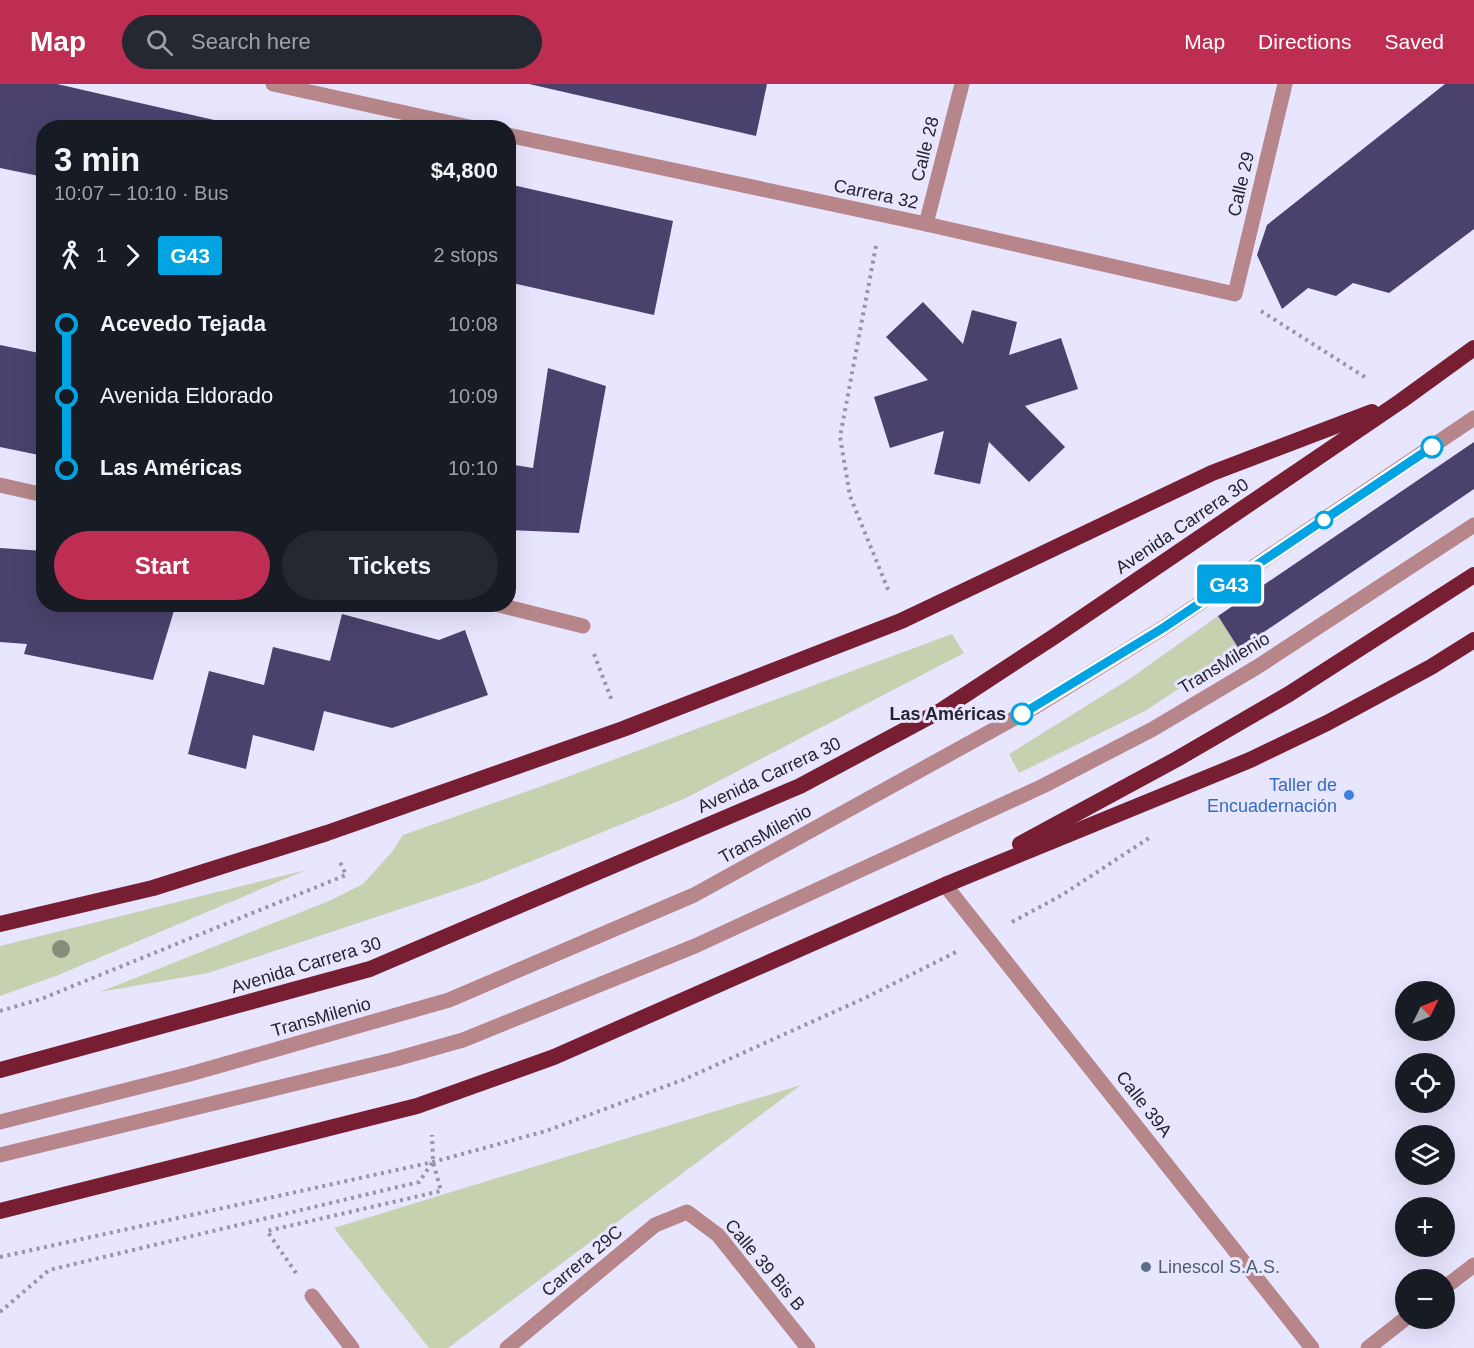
<!DOCTYPE html>
<html lang="en">
<head>
<meta charset="utf-8">
<style>
	:root { --surface:#171b24; --page:#242831; --text:#f1f3f6; --muted:#9ea1a6; --accent:#be2e52 }
	body { margin:0; font-family:Arial,sans-serif; background:var(--page); color:var(--text); height:100vh; display:flex; flex-direction:column; font-size:22px; white-space:nowrap }
	* { box-sizing:border-box; margin:0 }
	p { font-size:20px; color:var(--muted) }
	.icon { flex:none; width:33px; height:33px; fill:none; stroke:currentColor; stroke-width:2; stroke-linecap:round; stroke-linejoin:round }
	.map { position:relative; flex:1; overflow:hidden }
	.side { position:absolute; left:36px; top:36px; width:480px; height:492px; display:flex; flex-direction:column; background:var(--surface); border-radius:24px; box-shadow:0 6px 24px #0002 }
	.side>* { flex:none }
	.badge { padding:0 12px; border-radius:4px; font-size:21px; line-height:39px }
	.needle { width:39px; rotate:47deg }
	.fabs { position:absolute; left:1395px; top:897px; display:grid; gap:12px }
	.fabs a { display:grid; place-items:center; width:60px; height:60px; border-radius:50%; background:var(--surface); box-shadow:0 6px 24px #0002; font-size:30px }
	.map>.badge { position:absolute; translate:-50% -50%; box-shadow:0 0 0 3px #fff }
	.legs { display:flex; align-items:center; gap:9px; height:66px; padding:0 18px; font-size:20px }
	.legs p { margin-inline-start:auto }
	.overview { display:flex; align-items:center; justify-content:space-between; height:102px; padding:0 18px }
	h1 { font-size:33px; font-weight:700; line-height:45px }
	.primary-button { display:flex; gap:12px; margin-top:auto; padding:12px 18px }
	.primary-button a { flex:1; height:69px; border-radius:36px; background:var(--accent); color:#fff; font-size:24px; font-weight:700; line-height:69px; text-align:center }
	.primary-button a+a { background:var(--page); color:var(--text) }
	ul { padding:0 18px; list-style:none }
	li { display:flex; align-items:center; gap:21px; height:72px; font-size:22px }
	li i { display:grid; place-items:center; width:9px; height:100%; margin:0 8px; background:currentColor }
	li i::after { content:''; width:15px; height:15px; margin:-8px; border:4px solid; border-radius:50%; background:var(--surface) }
	li p { margin-inline-start:auto }
	li:first-child i { background:linear-gradient(#0000 50%,currentColor 0) }
	li:last-child i { background:linear-gradient(currentColor 50%,#0000 0) }
	header { display:flex; align-items:center; gap:36px; box-sizing:border-box; height:84px; padding:0 30px; background:var(--accent); color:#fff }
	header strong { font-size:28px }
	nav { display:flex; gap:33px; margin-inline-start:auto; font-size:21px }
	.search { width:420px; height:54px; background:var(--page); display:flex; align-items:center; gap:15px; box-sizing:border-box; padding:0 21px; border-radius:33px; color:var(--muted); font-size:22px }
	.map>svg:first-child { display:block }
	.green { fill:#c6d1af }
	.building { fill:#4a426d }
	.lines { fill:none; stroke-linecap:round; stroke-linejoin:round }
	.path { stroke:#9795a8; stroke-width:4; stroke-dasharray:3 4.5; stroke-linecap:butt }
	.service { stroke:#b6868a; stroke-width:15 }
	.minor { stroke:#b6868a; stroke-width:15 }
	.trunk { stroke:#781e33; stroke-width:16 }
	.tree { fill:#878d78 }
	.line-1-casing { stroke:#fff; stroke-width:14 }
	.line-1 { stroke:#01a3e3; stroke-width:9 }
	.stop-1-dot { fill:#fff; stroke:#01a3e3; stroke-width:3 }
	.shop-dot { fill:#3f7fe0; stroke:#e8e5fe; stroke-width:2 }
	.service-dot { fill:#5c6f8a; stroke:#e8e5fe; stroke-width:2 }
	.labels { text-anchor:middle; dominant-baseline:central; stroke-width:6; stroke-linejoin:round; paint-order:stroke }
	.street-label { font-size:18px; fill:#262430; stroke:#e8e5fe }
	.stop-label { font-size:18px; font-weight:bold; fill:#262430; stroke:#e8e5fe; text-anchor:end }
	.shop-label { font-size:18px; fill:#366cbe; stroke:#e8e5fe; text-anchor:end }
	.service-label { font-size:18px; fill:#4e5e75; stroke:#e8e5fe; text-anchor:start }
</style>
</head>
<body>
<header>
<strong>Map</strong>
<div class="search"><svg class="icon" aria-label="search" viewBox="0 0 24 24"><circle cx="10" cy="10" r="6"/><path d="M15 15l6 6"/></svg>Search here</div>
<nav><a>Map</a><a>Directions</a><a>Saved</a></nav>
</header>
<div class="map">
<svg width="1474" height="1264" viewBox="0 0 1474 1264">
	<rect width="100%" height="100%" fill="#e8e5fe"/>
	<g class="green">
		<polygon points="1218,532 1239,565 1145,627 1019,689 1009,670 1131,594"/>
		<polygon points="952,550 964,569 686,714 478,799 208,889 100,908 329,817 363,800 392,768 403,751 559,696"/>
		<polygon points="306,786 56,892 0,912 0,862"/>
		<polygon points="801,1001 448,1264 429,1264 334,1144"/>
	</g>
	<g class="building">
		<polygon points="0,0 57,0 249,44 44,44 44,93 0,84"/>
		<polygon points="529,0 767,0 756,52"/>
		<polygon points="1445,0 1474,0 1474,145 1389,209 1353,199 1336,212 1308,204 1282,225 1257,171 1267,141"/>
		<polygon points="508,100 673,137 654,231 508,198"/>
		<polygon points="923,218 963,260 972,226 1017,238 1009,271 1061,254 1078,305 1025,322 1065,363 1029,398 989,358 980,400 934,390 944,347 890,364 874,313 928,296 886,253"/>
		<polygon points="0,261 44,270 44,372 0,363"/>
		<polygon points="548,284 606,302 579,449 508,446 508,380 533,384"/>
		<polygon points="1474,358 1474,405 1239,565 1218,532"/>
		<polygon points="0,464 44,467 44,520 176,520 153,596 24,570 27,560 0,558"/>
		<polygon points="342,530 439,556 465,546 488,611 392,644 324,627 314,667 253,651 246,685 188,670 209,587 264,601 273,563 330,577"/>
	</g>
	<g class="lines">
		<g class="path">
			<polyline points="876,162 840,353 850,412 889,508"/>
			<polyline points="1261,227 1368,295"/>
			<polyline points="594,570 612,617"/>
			<polyline points="1012,838 1062,811 1149,754"/>
			<polyline points="0,927 41,915 346,791 340,778"/>
			<polyline points="0,1173 433,1078 546,1047 685,995 867,913 958,867"/>
			<polyline points="296,1189 267,1147 441,1107 433,1078 432,1051"/>
			<polyline points="0,1228 49,1186 419,1098 432,1079"/>
		</g>
		<g class="service">
			<polyline points="0,1038 190,990 449,916 694,811 1033,624 1163,544 1474,334"/>
			<polyline points="0,1071 392,976 463,956 695,862 1043,702 1153,645 1257,583 1474,441"/>
		</g>
		<g class="minor">
			<polyline points="273,0 474,44"/>
			<polyline points="508,51 926,140 1235,210 1285,0"/>
			<polyline points="926,140 962,0"/>
			<polyline points="0,401 44,411"/>
			<polyline points="495,520 583,542"/>
			<polyline points="945,801 1312,1264"/>
			<polyline points="1444,1204 1474,1181"/>
			<polyline points="312,1212 352,1264"/>
			<polyline points="507,1264 655,1141 687,1128 718,1151 808,1264"/>
			<polyline points="1368,1264 1406,1234"/>
		</g>
		<g class="trunk">
			<polyline points="1020,760 1177,675 1289,610 1474,491"/>
			<polyline points="0,840 153,804 327,749 623,645 901,537 1212,389 1372,328"/>
			<polyline points="0,986 370,885 800,702 942,626 1052,554 1401,317 1474,264"/>
			<polyline points="0,1127 417,1022 554,973 945,801 1250,676 1327,639 1431,583 1474,556"/>
		</g>
	</g>
	<circle class="tree" cx="61" cy="865" r="9"/>
	<g class="lines">
		<g class="line-1-casing">
			<polyline id="line-1" points="1022,630 1163,544 1432,363"/>
		</g>
		<use href="#line-1" class="line-1"/>
	</g>
	<g class="stop-1-dot">
		<circle cx="1432" cy="363" r="10"/>
		<circle cx="1324" cy="436" r="8"/>
		<circle cx="1022" cy="630" r="10"/>
	</g>
	<circle class="shop-dot" cx="1349" cy="711" r="6"/>
	<circle class="service-dot" cx="1146" cy="1183" r="6"/>
	<g class="labels">
		<g class="street-label">
			<text transform="translate(925 65) rotate(-76)">Calle 28</text>
			<text transform="translate(1241 100) rotate(-77)">Calle 29</text>
			<text transform="translate(876 110) rotate(12)">Carrera 32</text>
			<text transform="translate(1182 442) rotate(-34)">Avenida Carrera 30</text>
			<text transform="translate(1224 579) rotate(-31)">TransMilenio</text>
			<text transform="translate(769 691) rotate(-25)">Avenida Carrera 30</text>
			<text transform="translate(765 750) rotate(-29)">TransMilenio</text>
			<text transform="translate(306 881) rotate(-17)">Avenida Carrera 30</text>
			<text transform="translate(321 933) rotate(-16)">TransMilenio</text>
			<text transform="translate(1144 1020) rotate(52)">Calle 39A</text>
			<text transform="translate(582 1177) rotate(-40)">Carrera 29C</text>
			<text transform="translate(765 1181) rotate(50)">Calle 39 Bis B</text>
		</g>
		<g class="stop-label">
			<text x="1006" y="630">Las Américas</text>
		</g>
		<g class="shop-label">
			<text x="1337" y="701">Taller de<tspan x="1337" dy="21">Encuadernación</tspan></text>
		</g>
		<g class="service-label">
			<text x="1158" y="1183">Linescol S.A.S.</text>
		</g>
	</g>
</svg>
<div class="fabs">
<a><svg class="needle" viewBox="-14 -14 28 28"><path d="M0-13l5 13h-10z" fill="#e53935"/><path d="M0 13l5-13h-10z" fill="#9ea1a6"/></svg></a>
<a><svg class="icon" aria-label="locate" viewBox="0 0 24 24"><circle cx="12" cy="12" r="6"/><path d="M12 2v4M12 18v4M2 12h4M18 12h4"/></svg></a>
<a><svg class="icon" aria-label="layers" viewBox="0 0 24 24"><path d="M12 4l9 5-9 5-9-5zM3 14l9 5 9-5"/></svg></a>
<a>+</a>
<a>−</a>
</div>
<b class="badge" style="left:1229px;top:500px;background:#01a3e3;color:#fff">G43</b>
<section class="side">
<div class="overview"><div><h1>3 min</h1><p>10:07 – 10:10 · Bus</p></div><b>$4,800</b></div>
<div class="legs"><svg class="icon" aria-label="walk" viewBox="0 0 24 24"><circle cx="13" cy="4" r="2"/><path d="M13 8l-2 6 4 7M11 14l-3 7M7 12l3-4h3l4 4"/></svg>1<svg class="icon" aria-label="forward" viewBox="0 0 24 24"><path d="M9 5l7 7-7 7"/></svg><b class="badge" style="background:#01a3e3;color:#fff">G43</b><p>2 stops</p></div>
<ul>
<li><i style="color:#01a3e3"></i><b>Acevedo Tejada</b><p>10:08</p></li>
<li><i style="color:#01a3e3"></i><span>Avenida Eldorado</span><p>10:09</p></li>
<li><i style="color:#01a3e3"></i><b>Las Américas</b><p>10:10</p></li>
</ul>
<div class="primary-button"><a>Start</a><a>Tickets</a></div>
</section>
</div>
</body>
</html>
